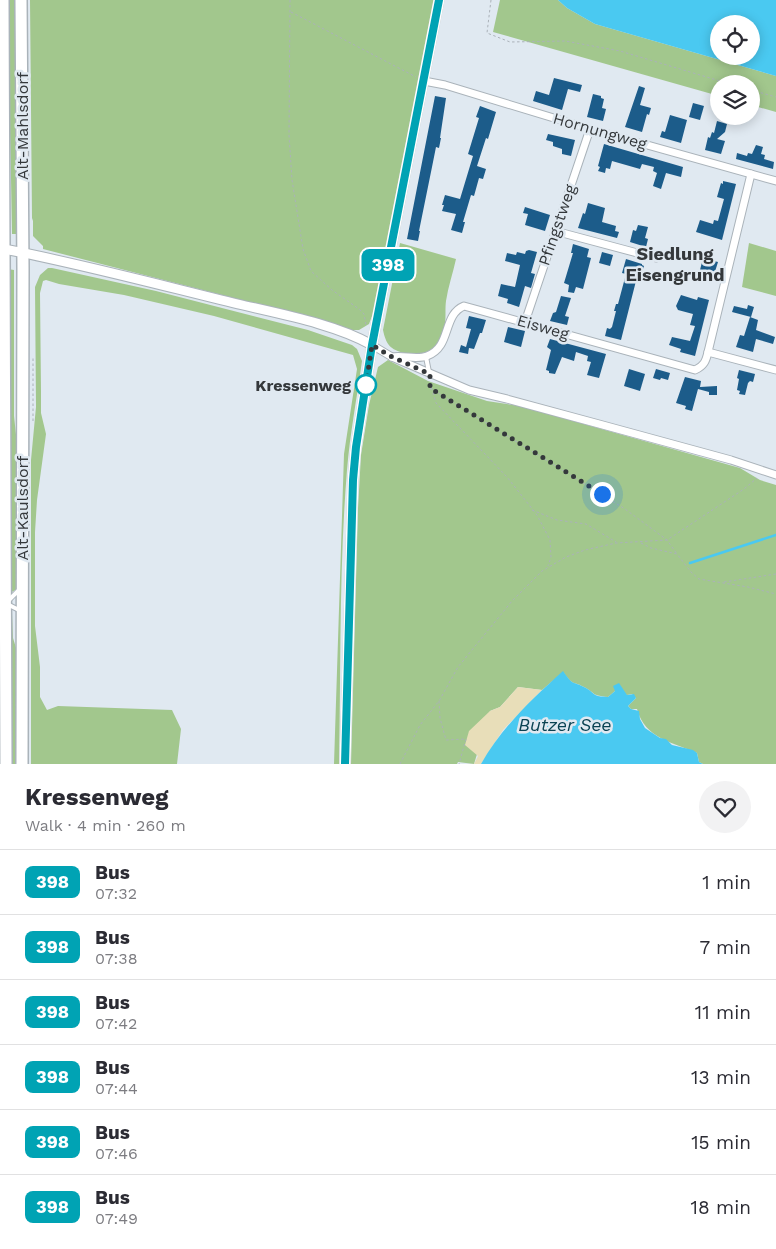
<!DOCTYPE html>
<html lang="en">
<head>
<meta charset="utf-8">
<style>
	:root { --surface:#fff; --page:#f2f2f3; --text:#2b2b33; --muted:#7c7c81; --line:#e1e1e2 }
	body { margin:0; font-family:"Work Sans",sans-serif; background:var(--page); color:var(--text); height:100vh; display:flex; flex-direction:column; font-size:19px; white-space:nowrap }
	* { box-sizing:border-box; margin:0 }
	p { font-size:16px; color:var(--muted) }
	.icon { flex:none; width:28px; height:28px; fill:none; stroke:currentColor; stroke-width:2; stroke-linecap:round; stroke-linejoin:round }
	.map { position:relative; height:764px; overflow:hidden }
	.panel { display:flex; flex-direction:column; background:var(--surface); flex:1 }
	.panel>* { flex:none }
	.badge { padding:0 10px; border-radius:8px; font-size:18px; line-height:32px }
	.fabs { position:absolute; left:710px; top:15px; display:grid; gap:10px }
	.fabs a { display:grid; place-items:center; width:50px; height:50px; border-radius:50%; background:var(--surface); box-shadow:0 2px 12px #0003; font-size:25px }
	.you { position:absolute; width:25px; height:25px; margin:-12px; border:4px solid #fff; border-radius:50%; background:#1a73e8; box-shadow:0 0 0 8px #1a73e833 }
	.map>.badge { position:absolute; translate:-50% -50%; box-shadow:0 0 0 2px #fff }
	.round { display:grid; place-items:center; flex:none; width:52px; height:52px; border-radius:26px; background:var(--page) }
	.headline { display:flex; align-items:center; justify-content:space-between; height:85px; padding:0 25px }
	h1 { font-size:24px; font-weight:700; line-height:38px }
	ul { padding:0; list-style:none }
	li { display:flex; align-items:center; gap:15px; height:65px; padding:0 25px; border-top:1px solid var(--line) }
	li div { flex:1 }
	li b { display:block; font-size:19px }
	li em { font-style:normal }
	li .badge { min-width:55px; font-weight:700; text-align:center }
	.map>svg:first-child { display:block }
	.green { fill:#a2c78d }
	.sand { fill:#e8deb9 }
	.water { fill:#4ac9f1; fill-rule:evenodd }
	.lines { fill:none; stroke-linecap:round; stroke-linejoin:round }
	.stream { stroke:#4ac9f1; stroke-width:2.5 }
	.building { fill:#1c5c8a }
	.service-casing { stroke:#aab3ba; stroke-width:6 }
	.minor-casing { stroke:#aab3ba; stroke-width:9 }
	.tertiary-casing { stroke:#aab3ba; stroke-width:11 }
	.primary-casing { stroke:#aab3ba; stroke-width:14 }
	.path { stroke:#abb2b9; stroke-width:1; stroke-dasharray:2.5 2.5; stroke-linecap:butt }
	.service { stroke:#fff; stroke-width:4 }
	.minor { stroke:#fff; stroke-width:7 }
	.tertiary { stroke:#fff; stroke-width:9 }
	.primary { stroke:#fff; stroke-width:11 }
	.line-casing { stroke:#fff; stroke-width:11 }
	.line { stroke:#00a3b4; stroke-width:8 }
	.walk { stroke:#34383b; stroke-width:5; stroke-dasharray:0 9 }
	.stop-dot { fill:#fff; stroke:#00a3b4; stroke-width:2.5 }
	.labels { text-anchor:middle; dominant-baseline:central; stroke-width:5; stroke-linejoin:round; paint-order:stroke }
	.street-label { font-size:16px; fill:#34383b; stroke:#e0e9f1 }
	.stop-label { font-size:16px; font-weight:bold; fill:#34383b; stroke:#e0e9f1; text-anchor:end }
	.neighbourhood-label { font-size:18px; font-weight:bold; fill:#34383b; stroke:#e0e9f1 }
	.water-label { font-size:18px; font-style:italic; fill:#094252; stroke:#e0e9f1 }
</style>
</head>
<body>
<div class="map">
<svg width="776" height="764" viewBox="0 0 776 764">
	<rect width="100%" height="100%" fill="#e0e9f1"/>
	<g class="green">
		<path d="M8,0H16L18,234H12C11,156 8,78 8,0Z"/>
		<polygon points="30,0 434,0 374,311 369,324 359,330 352,330 323,321 43,249 43,246 33,236 33,221 32,218"/>
		<polygon points="500,0 558,0 567,8 595,24 776,76 776,112 751,105 751,84 719,84 719,96 493,32"/>
		<path d="M400,243L456,259C453,273 448,287 446,301C445,308 446,316 445,324C441,347 429,357 405,353C390,350 386,344 383,330Z"/>
		<polygon points="749,243 776,251 776,296 742,287"/>
		<path d="M48,268H52L156,291L308,330L352,345L357,349L362,361C357,397 350,434 347,470C339,568 341,666 339,764H334L344,454L357,369L353,355L214,316L124,295L59,284L46,280L43,281L40,293L41,392V413L46,434L37,500L35,532V626L40,667V697L47,710L58,706L172,710L181,729L177,764H31V460L36,407L35,287L40,275Z"/>
		<polygon points="8,269 14,270 14,416 18,453 17,589 10,593"/>
		<path d="M388,360L428,381L487,401L520,406L740,468L760,480L776,485V764H703L699,762L697,753C673,742 645,739 637,709H631L628,706L636,698L632,694L627,695L615,691L608,697C592,695 597,695 586,688C572,680 574,687 563,672L542,690L518,687L500,707L490,711L474,764L458,762L457,764H351L358,508L361,455L369,405L378,367Z"/>
		<polygon points="11,610 12,613 13,638 17,651 17,764 11,764"/>
	</g>
	<polygon class="sand" points="518,687 542,690 503,730 481,764 474,764 478,756 465,745 469,731 490,711 500,707"/>
	<g class="water">
		<path d="M558,0H776V76L595,24L567,8ZM719,24H751V56H719Z"/>
		<path d="M563,671C574,687 571,680 586,688C597,695 592,696 608,697L615,691L613,686L619,683L627,695L634,694L636,698L628,706L631,709L639,711L640,719L645,728L660,738L666,739L672,745L693,750L697,753L699,762L703,764H481C502,727 532,699 563,671Z"/>
	</g>
	<g class="lines">
		<polyline class="stream" points="690,563 776,535"/>
	</g>
	<g class="building">
		<polygon points="554,78 582,85 580,92 568,89 562,110 533,101 536,91 549,95"/>
		<polygon points="639,86 645,88 640,105 651,108 649,115 647,114 642,132 625,127"/>
		<polygon points="593,94 601,96 601,98 604,99 602,108 606,109 603,121 587,117"/>
		<polygon points="435,96 446,98 440,138 441,138 439,148 436,147 432,167 419,231 420,231 418,241 407,239"/>
		<polygon points="693,103 704,106 700,120 689,117"/>
		<polygon points="480,106 496,112 488,139 486,138 477,166 486,169 483,179 479,178 474,196 471,195 463,222 465,222 462,233 451,230 456,214 442,211 444,205 442,205 445,195 460,199 473,156 468,154 479,118 476,117"/>
		<polygon points="670,115 687,120 681,143 660,137 662,131 665,132"/>
		<polygon points="717,121 727,124 725,132 717,139 725,141 721,154 705,150 708,137 710,138 712,132 714,133"/>
		<polygon points="548,134 575,140 571,156 562,154 562,149 553,146 553,142 546,140"/>
		<polygon points="604,144 683,167 681,177 666,173 661,189 653,186 657,173 653,171 654,167 642,164 640,169 612,161 610,169 606,168 605,173 598,171 600,167 598,166"/>
		<polygon points="756,145 763,147 761,154 765,155 764,159 774,162 773,169 736,159 737,153 747,156 748,153 752,154"/>
		<polygon points="723,181 736,184 722,240 696,232 700,220 713,224 714,220 718,221 724,199 717,197 721,183 723,184"/>
		<polygon points="588,203 605,208 602,222 616,226 615,231 619,232 617,238 578,228 583,213 585,214"/>
		<polygon points="525,207 550,215 545,231 525,225 528,214 523,213"/>
		<polygon points="638,225 648,227 645,238 648,239 646,247 630,242 633,230 636,231"/>
		<polygon points="573,244 589,249 587,257 591,258 583,289 576,287 574,293 568,292 569,285 564,283 573,253 571,253"/>
		<polygon points="529,250 537,252 531,273 535,274 531,288 525,286 519,307 507,303 508,299 498,296 501,284 515,287 520,265 505,261 507,253 516,255 517,252 525,254 526,251"/>
		<polygon points="602,252 613,255 610,266 599,263"/>
		<polygon points="626,259 642,264 642,265 644,266 640,278 637,277 621,340 605,336 607,328 610,329 612,327 616,311 614,311 616,304 618,304 626,274 622,273"/>
		<polygon points="710,260 718,262 713,278 701,275 703,270 700,270 702,262 708,264"/>
		<polygon points="681,295 697,300 698,297 709,300 695,356 680,352 681,349 669,345 672,337 690,341 695,326 690,325 693,314 678,310 676,306"/>
		<polygon points="561,296 571,298 565,316 569,317 567,325 550,321 553,313 556,312"/>
		<polygon points="748,305 754,307 751,317 732,312 734,306 747,309"/>
		<polygon points="469,316 486,320 482,333 480,333 474,349 469,348 468,354 459,352 461,345 466,347 471,329 466,328"/>
		<polygon points="750,317 758,320 756,330 775,337 773,344 756,339 753,352 736,347 740,335 744,336"/>
		<polygon points="508,327 525,331 521,347 504,342"/>
		<polygon points="550,339 606,354 599,378 587,375 591,362 587,361 588,356 576,352 574,361 562,357 555,374 549,373 549,371 546,370 551,350 547,347"/>
		<polygon points="629,369 645,374 640,391 624,386"/>
		<polygon points="656,369 670,373 668,380 661,378 660,380 653,378"/>
		<polygon points="739,370 755,374 753,382 750,381 748,383 745,395 739,394 740,391 737,390 739,379 737,378"/>
		<polygon points="685,377 701,381 700,387 717,386 717,395 709,395 709,392 698,389 692,411 685,409 686,406 676,403"/>
	</g>
	<g class="lines">
		<g class="service-casing">
			<g id="service">
				<polyline points="426,357 429,372"/>
				<polyline points="9,600 20,589"/>
				<polyline points="7,604 21,611"/>
			</g>
		</g>
		<g class="minor-casing">
			<g id="minor">
				<polyline points="424,81 445,85 590,129 776,181"/>
				<polyline points="555,231 656,258"/>
				<polyline points="525,322 590,129"/>
				<polyline points="372,345 392,357 469,390 507,399 599,424 731,460 776,475"/>
				<polyline points="708,352 776,370"/>
				<path d="M392,357C403,355 417,360 427,356C452,347 442,315 464,306L695,370C704,366 706,361 708,352L751,174"/>
			</g>
		</g>
		<g class="tertiary-casing">
			<g id="tertiary">
				<path d="M4,249C82,264 160,285 238,304C280,314 335,324 372,345"/>
				<polyline points="345,764 353,480 356,447 372,345 439,0"/>
			</g>
		</g>
		<g class="primary-casing">
			<g id="primary">
				<polyline points="3,0 6,764"/>
				<polyline points="21,0 23,269 22,764"/>
			</g>
		</g>
		<g class="path">
			<polyline points="290,0 289,135 292,180 303,249 311,271 332,290 359,309 364,314 366,325"/>
			<polyline points="491,0 487,33 510,42 565,41 620,51 730,84"/>
			<polyline points="291,12 416,77"/>
			<polyline points="751,90 776,97"/>
			<polyline points="430,383 436,403 507,477 537,515 550,540 551,557 548,566"/>
			<polyline points="430,388 625,509 667,540 677,554"/>
			<polyline points="33,421 33,358"/>
			<polyline points="532,510 557,520 586,524 616,542"/>
			<polyline points="641,543 651,548 677,554 691,572 699,579 748,587 776,594"/>
			<polyline points="724,582 776,574"/>
			<polyline points="439,701 440,718 446,740 466,739 459,764"/>
			<polyline points="400,764 420,725 439,701 458,667 512,601 542,571 566,557 585,550 616,543 667,540 744,489 757,478"/>
		</g>
		<use href="#service" class="service"/>
		<use href="#minor" class="minor"/>
		<use href="#tertiary" class="tertiary"/>
		<use href="#primary" class="primary"/>
	</g>
	<g class="lines">
		<g class="line-casing">
			<polyline id="line" points="345,764 353,480 356,447 372,345 439,0"/>
		</g>
		<use href="#line" class="line"/>
		<polyline class="walk" points="366,385 372,345 392,357 430,374 430,388 602,494"/>
	</g>
	<circle class="stop-dot" cx="366" cy="385" r="10"/>
	<g class="labels">
		<g class="street-label">
			<text transform="translate(22 126) rotate(-90)">Alt-Mahlsdorf</text>
			<text transform="translate(600 131) rotate(16)">Hornungweg</text>
			<text transform="translate(557 225) rotate(-71)">Pfingstweg</text>
			<text transform="translate(543 327) rotate(16)">Eisweg</text>
			<text transform="translate(22 508) rotate(-90)">Alt-Kaulsdorf</text>
		</g>
		<g class="stop-label">
			<text x="351" y="385">Kressenweg</text>
		</g>
		<g class="neighbourhood-label">
			<text x="675" y="253">Siedlung<tspan x="675" dy="21">Eisengrund</tspan></text>
		</g>
		<g class="water-label">
			<text x="565" y="724">Butzer See</text>
		</g>
	</g>
</svg>
<div class="fabs">
<a><svg class="icon" aria-label="locate" viewBox="0 0 24 24"><circle cx="12" cy="12" r="6"/><path d="M12 2v4M12 18v4M2 12h4M18 12h4"/></svg></a>
<a><svg class="icon" aria-label="layers" viewBox="0 0 24 24"><path d="M12 4l9 5-9 5-9-5zM3 14l9 5 9-5"/></svg></a>
</div>
<div class="you" style="left:602px;top:494px"></div>
<b class="badge" style="left:388px;top:265px;background:#00a3b4;color:#fff">398</b>
</div>
<section class="panel">
<div class="headline"><div><h1>Kressenweg</h1><p>Walk · 4 min · 260 m</p></div><a class="round"><svg class="icon" aria-label="heart" viewBox="0 0 24 24"><path d="M12 20l-8-8c-3-5 5-10 8-4 3-6 11-1 8 4z"/></svg></a></div>
<ul>
<li><span class="badge" style="background:#00a3b4;color:#fff">398</span><div><b>Bus</b><p>07:32</p></div><em>1 min</em></li>
<li><span class="badge" style="background:#00a3b4;color:#fff">398</span><div><b>Bus</b><p>07:38</p></div><em>7 min</em></li>
<li><span class="badge" style="background:#00a3b4;color:#fff">398</span><div><b>Bus</b><p>07:42</p></div><em>11 min</em></li>
<li><span class="badge" style="background:#00a3b4;color:#fff">398</span><div><b>Bus</b><p>07:44</p></div><em>13 min</em></li>
<li><span class="badge" style="background:#00a3b4;color:#fff">398</span><div><b>Bus</b><p>07:46</p></div><em>15 min</em></li>
<li><span class="badge" style="background:#00a3b4;color:#fff">398</span><div><b>Bus</b><p>07:49</p></div><em>18 min</em></li>
</ul>
</section>
</body>
</html>
